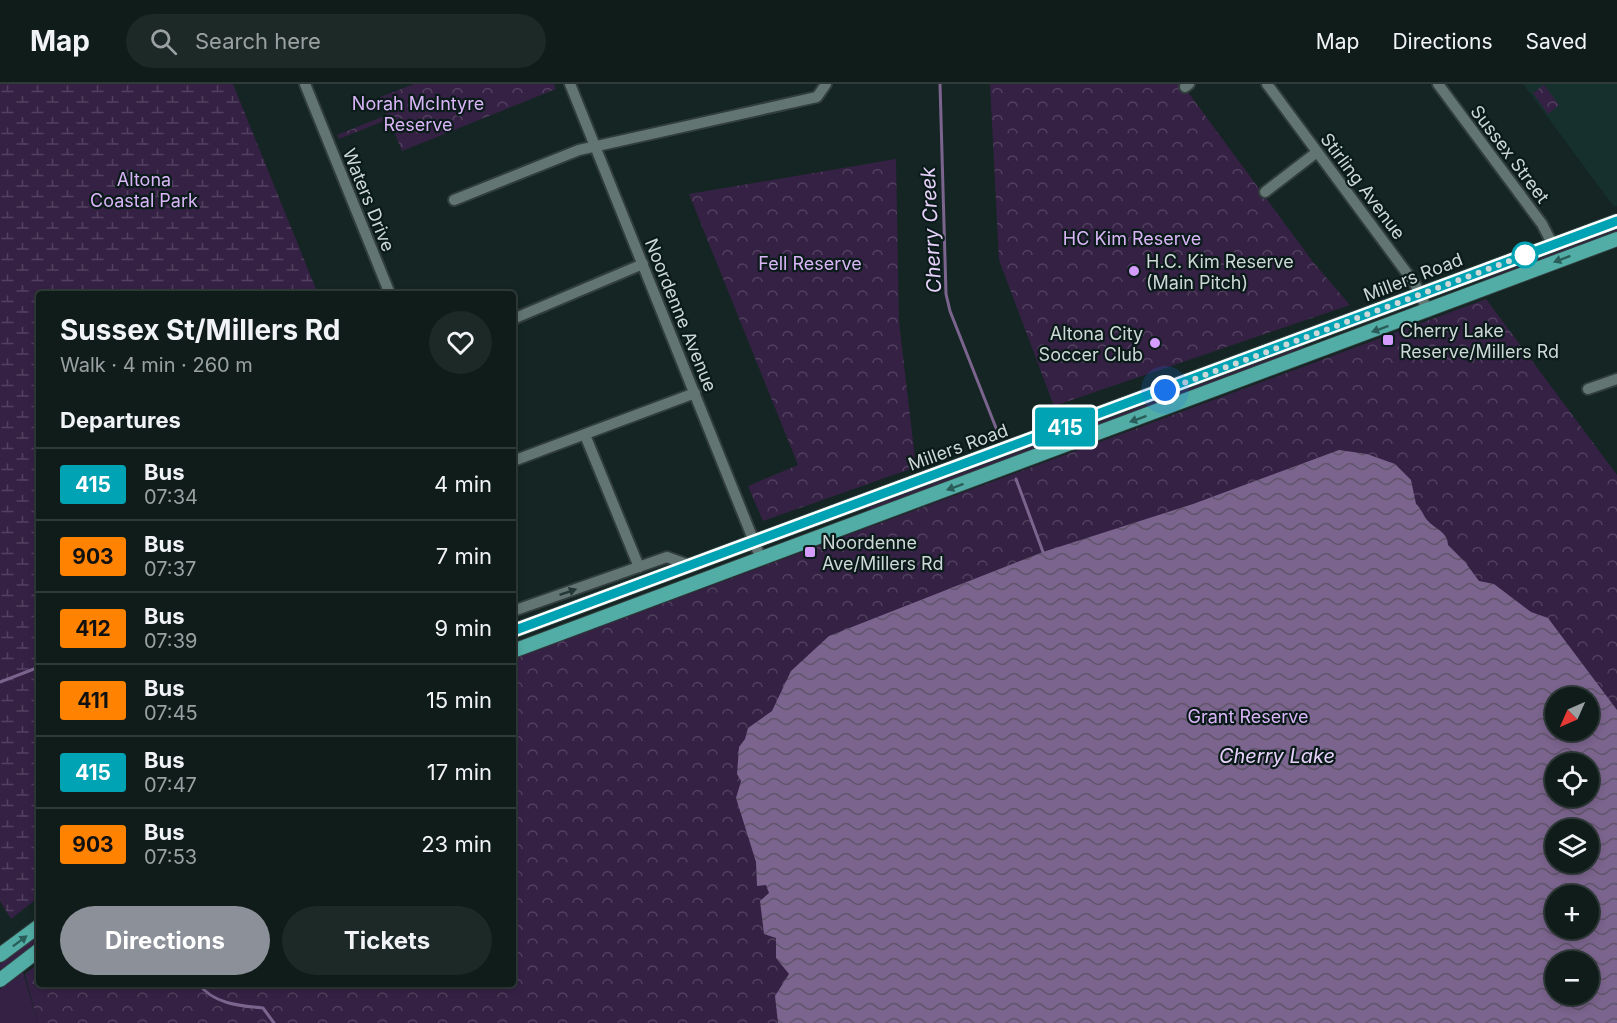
<!DOCTYPE html>
<html lang="en">
<head>
<meta charset="utf-8">
<style>
	:root { --surface:#0f1c1a; --page:#1d2927; --text:#f1f3f6; --muted:#9ba1a2; --line:#2f3a39; --accent:#8c9099 }
	body { margin:0; font-family:Inter,sans-serif; background:var(--page); color:var(--text); height:100vh; display:flex; flex-direction:column; font-size:22px; white-space:nowrap }
	* { box-sizing:border-box; margin:0 }
	p { font-size:20px; color:var(--muted) }
	.icon { flex:none; width:33px; height:33px; fill:none; stroke:currentColor; stroke-width:2; stroke-linecap:round; stroke-linejoin:round }
	.map { position:relative; flex:1; overflow:hidden }
	.panel { position:absolute; left:36px; top:207px; width:480px; height:696px; display:flex; flex-direction:column; background:var(--surface); border-radius:6px; box-shadow:0 3px 9px #0003,0 0 0 2px var(--line) }
	.panel>* { flex:none }
	.badge { padding:0 12px; border-radius:4px; font-size:21px; line-height:39px }
	.needle { width:39px; rotate:225deg }
	.controls { position:absolute; left:1545px; top:603px; display:grid; gap:12px }
	.controls a { display:grid; place-items:center; width:54px; height:54px; border-radius:50%; background:var(--surface); box-shadow:0 3px 9px #0003,0 0 0 2px var(--line); font-size:30px }
	.you { position:absolute; width:30px; height:30px; margin:-15px; border:4px solid #fff; border-radius:50%; background:#1a73e8; box-shadow:0 0 0 9px #1a73e833 }
	.map>.badge { position:absolute; translate:-50% -50%; box-shadow:0 0 0 3px #fff }
	h2 { padding:0 24px; font-size:22px; line-height:54px }
	.round { display:grid; place-items:center; flex:none; width:63px; height:63px; border-radius:32px; background:var(--page) }
	.summary { display:flex; align-items:center; justify-content:space-between; height:102px; padding:0 24px }
	h1 { font-size:28px; font-weight:700; line-height:45px }
	.primary-button { display:flex; gap:12px; margin-top:auto; padding:12px 24px }
	.primary-button a { flex:1; height:69px; border-radius:36px; background:var(--accent); color:#fff; font-size:24px; font-weight:700; line-height:69px; text-align:center }
	.primary-button a+a { background:var(--page); color:var(--text) }
	ul { padding:0; list-style:none }
	li { display:flex; align-items:center; gap:18px; height:72px; padding:0 24px; border-top:2px solid var(--line) }
	li div { flex:1 }
	li b { display:block; font-size:22px }
	li em { font-style:normal }
	li .badge { min-width:66px; font-weight:700; text-align:center }
	header { display:flex; align-items:center; gap:36px; box-sizing:border-box; height:84px; padding:0 30px; background:var(--surface); border-bottom:2px solid var(--line) }
	header strong { font-size:28px }
	nav { display:flex; gap:33px; margin-inline-start:auto; font-size:21px }
	.search { width:420px; height:54px; background:var(--page); display:flex; align-items:center; gap:15px; box-sizing:border-box; padding:0 21px; border-radius:33px; color:var(--muted); font-size:22px }
	.map>svg:first-child { display:block }
	.built { fill:#15302d }
	.green { fill:#352144 }
	.wetland { fill:url(#wetland-marsh) }
	.park { fill:url(#park-crowns); fill-rule:evenodd }
	.water { fill:url(#water-waves); fill-rule:evenodd }
	.lines { fill:none; stroke-linecap:round; stroke-linejoin:round }
	.stream { stroke:#7b648d; stroke-width:3 }
	.minor-casing { stroke:#323e3d; stroke-width:14 }
	.major-casing { stroke:#323e3d; stroke-width:16 }
	.minor { stroke:#627573; stroke-width:10 }
	.major { stroke:#52ada6; stroke-width:14 }
	.oneway { fill:#2a5d59 }
	.oneway2 { fill:#243635 }
	.line-casing { stroke:#fff; stroke-width:14 }
	.line { stroke:#00a3b4; stroke-width:9 }
	.walk { stroke:#ced8d7; stroke-width:6; stroke-dasharray:0 10.8 }
	.stop-dot { fill:#fff; stroke:#00a3b4; stroke-width:3 }
	.poi-dot { fill:#d39cfd; stroke:#0a1b1a; stroke-width:2 }
	.labels { text-anchor:middle; dominant-baseline:central; stroke-width:4.5; stroke-linejoin:round; paint-order:stroke }
	.park-label { font-size:18px; fill:#dab6f8; stroke:#0a1b1a }
	.street-label { font-size:18px; fill:#ced8d7; stroke:#0a1b1a }
	.poi-label { font-size:18px; fill:#ced8d7; stroke:#0a1b1a; text-anchor:start }
	.water-label { font-size:20px; font-style:italic; fill:#e8d2fb; stroke:#0a1b1a }
</style>
</head>
<body>
<header>
<strong>Map</strong>
<div class="search"><svg class="icon" aria-label="search" viewBox="0 0 24 24"><circle cx="10" cy="10" r="6"/><path d="M15 15l6 6"/></svg>Search here</div>
<nav><a>Map</a><a>Directions</a><a>Saved</a></nav>
</header>
<div class="map">
<svg width="1617" height="939" viewBox="0 0 1617 939">
	<defs>
		<pattern id="wetland-marsh" width="20" height="14" patternUnits="userSpaceOnUse" patternTransform="scale(1.5)"><rect width="20" height="14" fill="#352144"/><path d="M1 5h8M5 5V1M11 12h8M15 12V8" fill="none" stroke="#51405e"/></pattern>
		<pattern id="park-crowns" width="20" height="18" patternUnits="userSpaceOnUse" patternTransform="scale(1.5)"><rect width="20" height="18" fill="#352144"/><path d="M2 6a3 3 0 1 1 6 0M12 15a3 3 0 1 1 6 0" fill="none" stroke="#51405e"/></pattern>
		<pattern id="water-waves" width="16" height="10" patternUnits="userSpaceOnUse" patternTransform="scale(1.5)"><rect width="16" height="10" fill="#7b648d"/><path d="M0 5q4-4 8 0t8 0" fill="none" stroke="#60546a"/></pattern>
	</defs>
	<rect width="100%" height="100%" fill="#142523"/>
	<polygon class="built" points="1523,0 1617,0 1617,122 1614,123"/>
	<g class="green">
		<polygon points="1617,145 1617,149 1483,196 1483,195"/>
		<polygon points="1301,263 1312,263 890,420 868,426 867,424"/>
		<polygon points="39,849 39,858 0,888 0,880"/>
		<polygon points="23,888 38,939 0,939 0,905"/>
	</g>
	<polygon class="wetland" points="0,0 233,0 318,210 39,210 39,813 11,835 0,817"/>
	<g class="park">
		<polygon points="414,0 554,0 556,5 402,67 389,35 339,55 337,51 387,31 380,13"/>
		<polygon points="990,0 1182,0 1313,178 1350,221 1054,322 999,176"/>
		<polygon points="1544,1 1559,21 1548,30 1533,9"/>
		<polygon points="896,75 899,238 916,383 763,437 748,402 798,381 689,110"/>
		<path d="M1486,215L1617,391V939H38L25,890L39,879V900H513V575ZM1556,614H1588V646H1556ZM1556,680H1588V712H1556ZM1556,746H1588V778H1556ZM1556,812H1588V844H1556ZM1556,878H1588V910H1556Z"/>
	</g>
	<path class="water" d="M1339,366L1367,370L1395,380L1411,396L1416,420C1421,424 1423,431 1427,436C1435,445 1448,448 1448,461L1465,478L1479,497L1494,500L1531,528L1548,534L1617,626V939H778L775,912L789,890L776,874V854L764,850L760,817L769,809L766,801L757,802L756,778L736,714L741,697L737,690L739,663L745,655L748,644L772,627L791,587L829,552L1043,468L1193,420ZM1556,614H1588V646H1556ZM1556,680H1588V712H1556ZM1556,746H1588V778H1556ZM1556,812H1588V844H1556ZM1556,878H1588V910H1556Z"/>
	<g class="lines">
		<g class="stream">
			<polyline points="940,0 946,210 950,227 1000,354"/>
			<polyline points="1016,395 1043,468"/>
			<polyline points="0,598 39,583"/>
			<path d="M199,900C213,920 241,922 263,924L274,939"/>
		</g>
		<g class="minor-casing">
			<g id="minor">
				<polyline points="305,0 390,210"/>
				<polyline points="570,0 761,475"/>
				<polyline points="1267,0 1415,200 1428,227"/>
				<polyline points="1438,0 1542,140 1553,161"/>
				<polyline points="1185,3 1189,0"/>
				<polyline points="1265,108 1317,68"/>
				<polyline points="454,116 579,66 817,13 826,0"/>
				<polyline points="513,235 643,180"/>
				<polyline points="1588,305 1617,295"/>
				<polyline points="585,351 639,483"/>
				<polyline points="513,377 695,309"/>
				<polyline points="513,527 667,473 689,481"/>
			</g>
		</g>
		<g class="major-casing">
			<g id="major">
				<polyline points="513,547 1617,137"/>
				<polyline points="513,567 1617,155"/>
				<polyline points="0,871 39,842"/>
				<polyline points="0,896 39,866"/>
			</g>
		</g>
		<use href="#minor" class="minor"/>
		<use href="#major" class="major"/>
	</g>
	<defs><path id="oneway-solid" d="M-6-.8H1V-3.2L6.5 0L1 3.2V.8H-6Z" transform="scale(1.5)"/></defs>
	<g class="oneway">
		<use href="#oneway-solid" transform="translate(1562 175) rotate(159)"/>
		<use href="#oneway-solid" transform="translate(1380 245) rotate(160)"/>
		<use href="#oneway-solid" transform="translate(1138 335) rotate(160)"/>
		<use href="#oneway-solid" transform="translate(955 403) rotate(160)"/>
		<use href="#oneway-solid" transform="translate(20 857) rotate(-37)"/>
	</g>
	<use class="oneway2" href="#oneway-solid" transform="translate(568 508) rotate(-19)"/>
	<g class="lines">
		<g class="line-casing">
			<polyline id="line" points="513,547 1617,137"/>
		</g>
		<use href="#line" class="line"/>
		<polyline class="walk" points="1165,306 1531,169 1525,171"/>
	</g>
	<circle class="stop-dot" cx="1525" cy="171" r="12"/>
	<g class="poi-dot">
		<circle cx="1134" cy="187" r="6"/>
		<rect x="1382" y="250" width="12" height="12" rx="3"/>
		<circle cx="1155" cy="259" r="6"/>
		<rect x="804" y="462" width="12" height="12" rx="3"/>
	</g>
	<g class="labels">
		<g class="park-label">
			<text x="418" y="19">Norah McIntyre<tspan x="418" dy="21">Reserve</tspan></text>
			<text x="144" y="95">Altona<tspan x="144" dy="21">Coastal Park</tspan></text>
			<text x="1132" y="154">HC Kim Reserve</text>
			<text x="810" y="179">Fell Reserve</text>
			<text x="1248" y="632">Grant Reserve</text>
		</g>
		<g class="street-label">
			<text transform="translate(1510 70) rotate(53)">Sussex Street</text>
			<text transform="translate(1363 102) rotate(53)">Stirling Avenue</text>
			<text transform="translate(369 116) rotate(68)">Waters Drive</text>
			<text transform="translate(1413 193) rotate(-21)">Millers Road</text>
			<text transform="translate(681 231) rotate(68)">Noordenne Avenue</text>
			<text transform="translate(958 363) rotate(-20)">Millers Road</text>
		</g>
		<g class="poi-label">
			<text x="1146" y="177">H.C. Kim Reserve<tspan x="1146" dy="21">(Main Pitch)</tspan></text>
			<text x="1400" y="246">Cherry Lake<tspan x="1400" dy="21">Reserve/Millers Rd</tspan></text>
			<text x="1143" y="249" text-anchor="end">Altona City<tspan x="1143" dy="21">Soccer Club</tspan></text>
			<text x="822" y="458">Noordenne<tspan x="822" dy="21">Ave/Millers Rd</tspan></text>
		</g>
		<g class="water-label">
			<text transform="translate(931 146) rotate(-93)">Cherry Creek</text>
			<text x="1277" y="672">Cherry Lake</text>
		</g>
	</g>
</svg>
<div class="controls">
<a><svg class="needle" viewBox="-14 -14 28 28"><path d="M0-13l5 13h-10z" fill="#e53935"/><path d="M0 13l5-13h-10z" fill="#9ba1a2"/></svg></a>
<a><svg class="icon" aria-label="locate" viewBox="0 0 24 24"><circle cx="12" cy="12" r="6"/><path d="M12 2v4M12 18v4M2 12h4M18 12h4"/></svg></a>
<a><svg class="icon" aria-label="layers" viewBox="0 0 24 24"><path d="M12 4l9 5-9 5-9-5zM3 14l9 5 9-5"/></svg></a>
<a>+</a>
<a>−</a>
</div>
<div class="you" style="left:1165px;top:306px"></div>
<b class="badge" style="left:1065px;top:343px;background:#00a3b4;color:#fff">415</b>
<section class="panel">
<div class="summary"><div><h1>Sussex St/Millers Rd</h1><p>Walk · 4 min · 260 m</p></div><a class="round"><svg class="icon" aria-label="heart" viewBox="0 0 24 24"><path d="M12 20l-8-8c-3-5 5-10 8-4 3-6 11-1 8 4z"/></svg></a></div>
<h2>Departures</h2>
<ul>
<li><span class="badge" style="background:#00a3b4;color:#fff">415</span><div><b>Bus</b><p>07:34</p></div><em>4 min</em></li>
<li><span class="badge" style="background:#ff8200;color:#111">903</span><div><b>Bus</b><p>07:37</p></div><em>7 min</em></li>
<li><span class="badge" style="background:#ff8200;color:#111">412</span><div><b>Bus</b><p>07:39</p></div><em>9 min</em></li>
<li><span class="badge" style="background:#ff8200;color:#111">411</span><div><b>Bus</b><p>07:45</p></div><em>15 min</em></li>
<li><span class="badge" style="background:#00a3b4;color:#fff">415</span><div><b>Bus</b><p>07:47</p></div><em>17 min</em></li>
<li><span class="badge" style="background:#ff8200;color:#111">903</span><div><b>Bus</b><p>07:53</p></div><em>23 min</em></li>
</ul>
<div class="primary-button"><a>Directions</a><a>Tickets</a></div>
</section>
</div>
</body>
</html>
